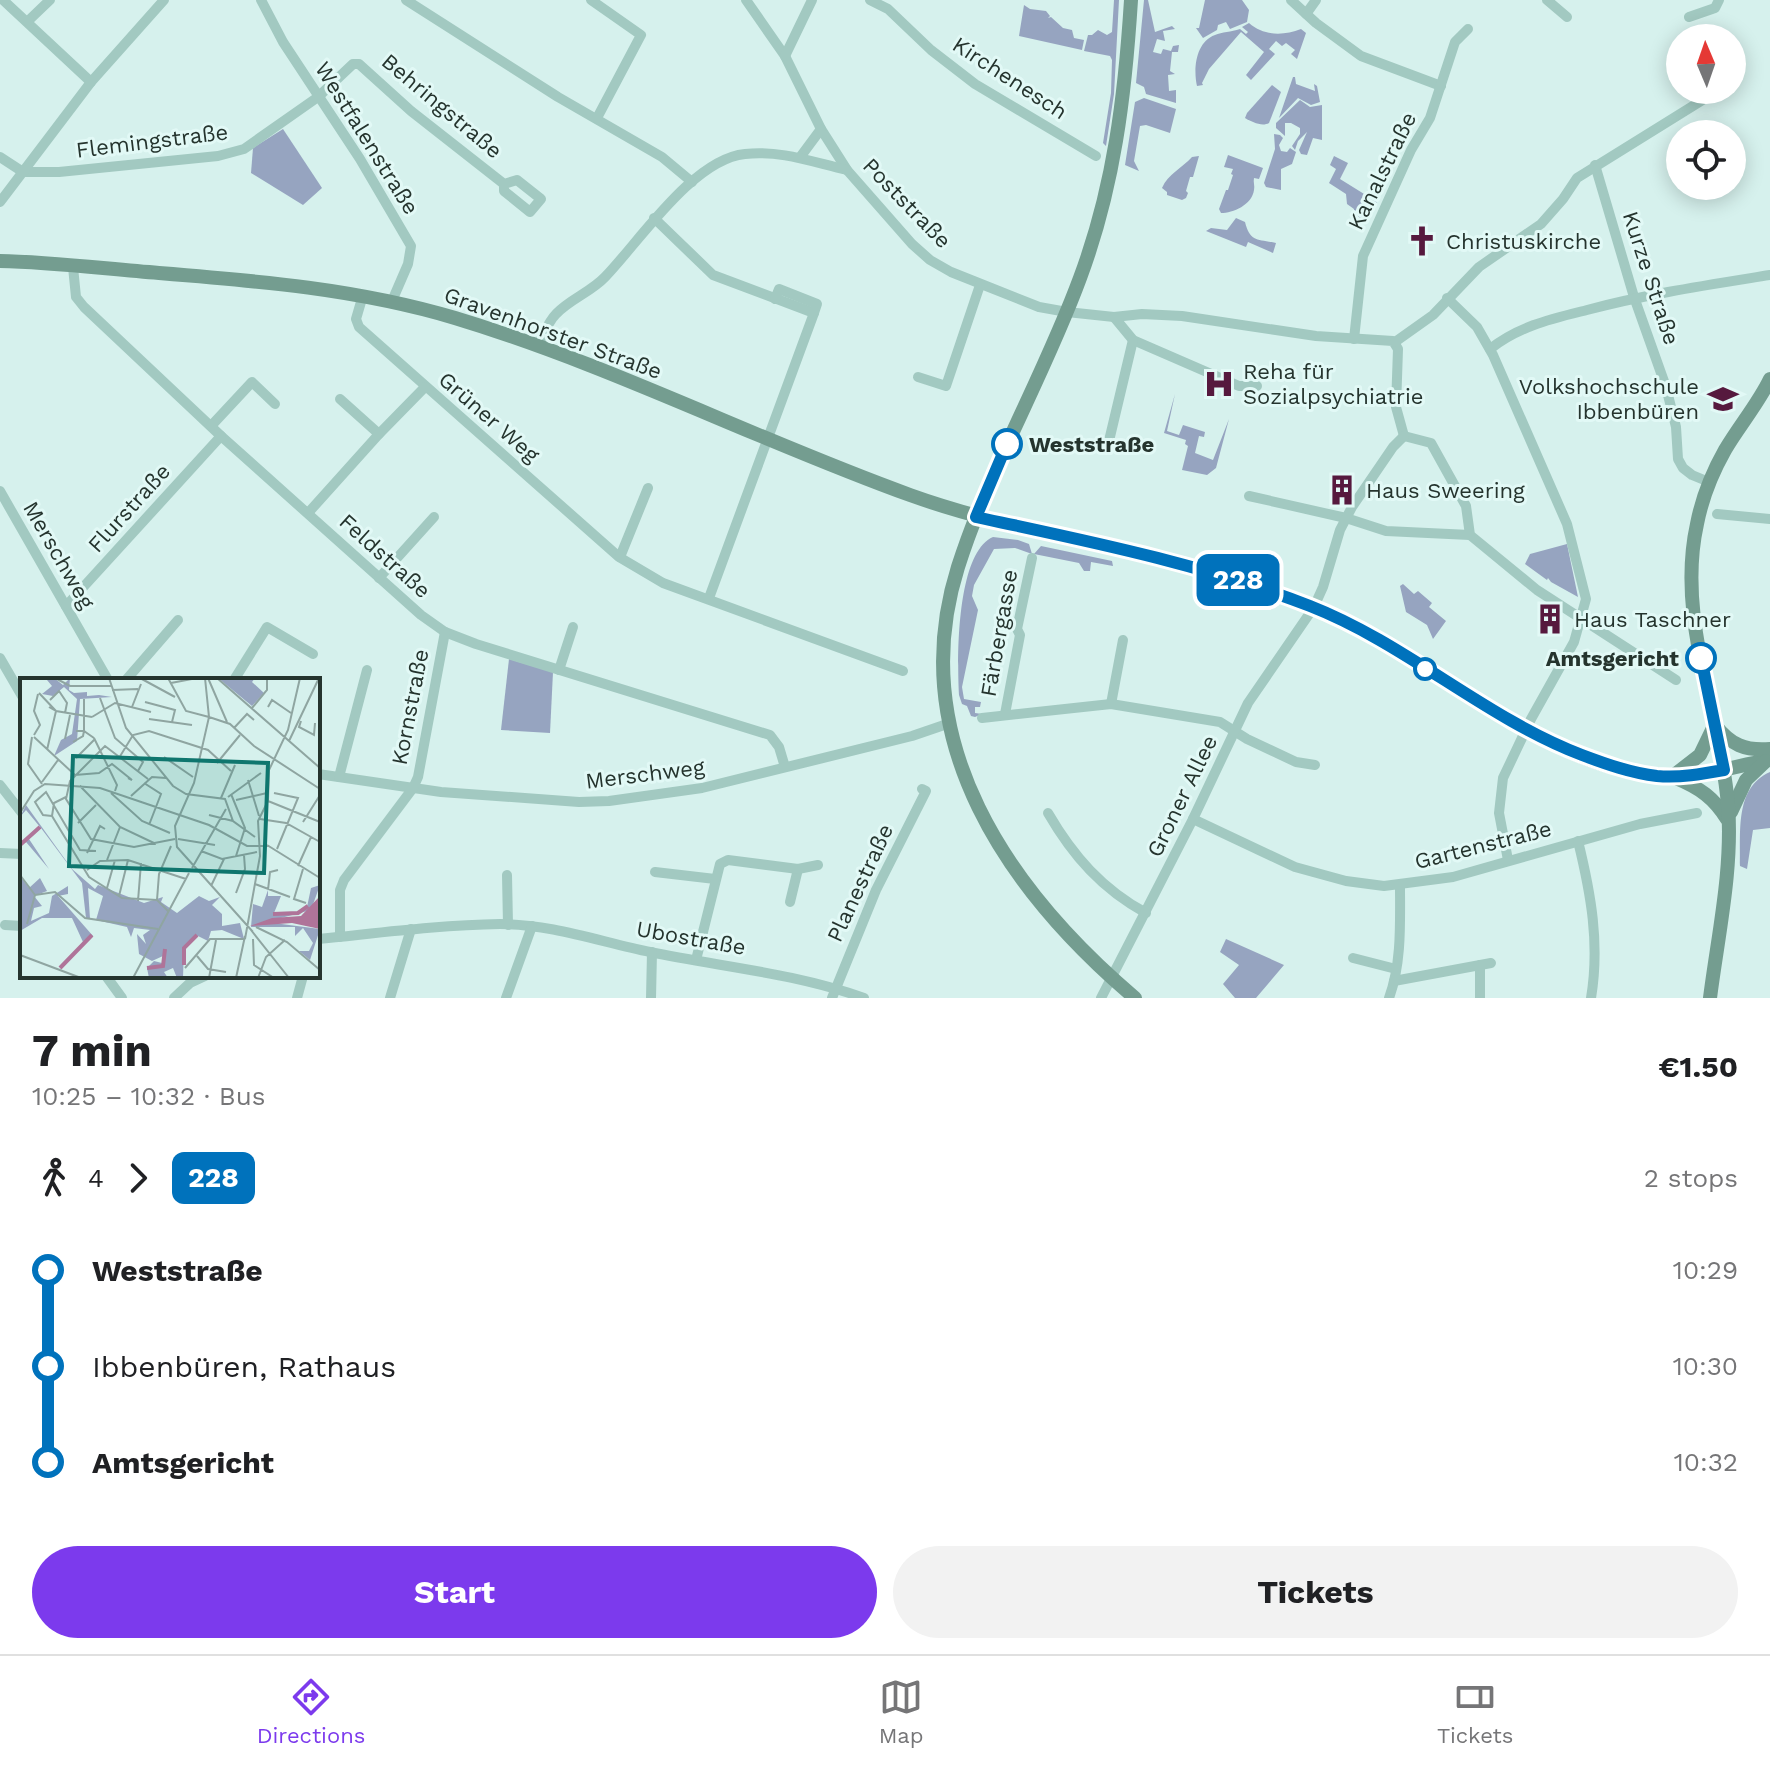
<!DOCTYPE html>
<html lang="en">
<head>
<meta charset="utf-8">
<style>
	:root { --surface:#fff; --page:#f2f2f2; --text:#202124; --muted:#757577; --line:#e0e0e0; --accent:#7c3aed }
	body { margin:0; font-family:"Work Sans",sans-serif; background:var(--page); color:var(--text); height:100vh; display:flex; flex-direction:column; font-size:30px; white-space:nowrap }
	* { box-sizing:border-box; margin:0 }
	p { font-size:26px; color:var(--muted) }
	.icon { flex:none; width:44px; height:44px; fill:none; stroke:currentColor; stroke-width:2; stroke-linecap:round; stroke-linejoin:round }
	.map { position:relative; height:998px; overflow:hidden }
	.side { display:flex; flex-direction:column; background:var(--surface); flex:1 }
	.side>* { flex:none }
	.badge { padding:0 16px; border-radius:12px; font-size:28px; line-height:52px }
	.needle { width:52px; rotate:358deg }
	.buttons { position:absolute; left:1666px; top:24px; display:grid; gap:16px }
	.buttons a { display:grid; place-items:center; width:80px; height:80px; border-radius:50%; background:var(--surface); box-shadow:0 4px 20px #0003; font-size:40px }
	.map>.badge { position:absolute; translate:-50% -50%; box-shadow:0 0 0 4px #fff }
	.legs { display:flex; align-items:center; gap:12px; height:88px; padding:0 32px; font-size:26px }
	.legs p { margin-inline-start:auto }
	.head { display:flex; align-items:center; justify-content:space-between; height:136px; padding:0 32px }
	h1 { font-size:44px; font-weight:700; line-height:60px }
	.button { display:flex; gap:16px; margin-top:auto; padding:16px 32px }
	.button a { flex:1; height:92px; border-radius:48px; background:var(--accent); color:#fff; font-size:32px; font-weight:700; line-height:92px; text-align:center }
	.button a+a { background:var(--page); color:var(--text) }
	ul { padding:0 32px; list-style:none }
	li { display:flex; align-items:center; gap:28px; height:96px; font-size:30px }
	li i { display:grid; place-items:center; width:12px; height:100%; margin:0 10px; background:currentColor }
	li i::after { content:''; width:20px; height:20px; margin:-10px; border:6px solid; border-radius:50%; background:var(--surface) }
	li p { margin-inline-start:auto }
	li:first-child i { background:linear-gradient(#0000 50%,currentColor 0) }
	li:last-child i { background:linear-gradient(currentColor 50%,#0000 0) }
	.tabs { display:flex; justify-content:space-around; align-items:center; height:112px; border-top:2px solid var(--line); background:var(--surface); font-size:22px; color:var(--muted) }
	.tabs a { display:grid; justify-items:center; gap:4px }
	.tabs .on { color:var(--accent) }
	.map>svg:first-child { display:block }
	.green { fill:#96a4c0 }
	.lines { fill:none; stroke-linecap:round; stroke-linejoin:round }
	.minor { stroke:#a2c9c1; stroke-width:10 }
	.secondary { stroke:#749d90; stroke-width:14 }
	.line-1-casing { stroke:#fff; stroke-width:18 }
	.line-1 { stroke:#0072bc; stroke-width:12 }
	.stop-1-dot { fill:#fff; stroke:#0072bc; stroke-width:4 }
	.labels { text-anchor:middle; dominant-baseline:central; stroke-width:6; stroke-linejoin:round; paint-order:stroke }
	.street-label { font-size:22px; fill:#25342e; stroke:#e2f9f6 }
	.poi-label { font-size:22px; fill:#25342e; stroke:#e2f9f6; text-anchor:start }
	.stop-label { font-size:22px; font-weight:bold; fill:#25342e; stroke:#e2f9f6; text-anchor:start }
	.inset-river { fill:none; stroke:#af7499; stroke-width:4 }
	.inset-road { fill:none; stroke:#8fa5a1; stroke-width:2 }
	.view { fill:#0f766e; fill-opacity:0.15; stroke:#0f766e; stroke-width:4 }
	.inset-edge { fill:none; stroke:#25342e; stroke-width:4 }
</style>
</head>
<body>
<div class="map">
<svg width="1770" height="998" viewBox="0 0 1770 998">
	<rect width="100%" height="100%" fill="#d6f1ed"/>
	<g class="green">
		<polygon points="1114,0 1119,0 1114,94 1106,146 1103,143 1111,93 1112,60 1110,56 1084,51 1088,35 1092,35 1098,30 1107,35 1112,32"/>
		<polygon points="1144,0 1148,0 1155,32 1172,26 1175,29 1163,31 1165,41 1157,39 1153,52 1161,54 1163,49 1171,51 1173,46 1179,45 1178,52 1172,52 1170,71 1175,74 1168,75 1169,91 1176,90 1176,103 1146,94 1144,87 1136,83"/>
		<polygon points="1205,0 1242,0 1249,10 1247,22 1230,29 1226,22 1218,25 1217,30 1203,38 1196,28 1199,28"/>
		<polygon points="1024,5 1030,9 1046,11 1050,16 1048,18 1051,17 1063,28 1072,30 1074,38 1084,40 1082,50 1019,36"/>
		<path d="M1249,23C1264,36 1283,36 1301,29L1306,33L1297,59L1291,54L1295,50L1286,43L1282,46L1276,41L1269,49L1275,54L1251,80L1246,75L1264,52L1241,32L1209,69L1202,83L1203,85L1197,86C1193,68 1196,42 1215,35C1222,32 1231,32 1240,29L1246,34L1248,32L1242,27Z"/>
		<polygon points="1293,77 1295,77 1296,84 1315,91 1314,84 1317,86 1320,102 1311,105 1298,98 1279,118"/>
		<path d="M1272,85L1281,92L1269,123C1262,127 1252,122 1245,118L1247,113Z"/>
		<polygon points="1144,98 1176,109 1170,133 1146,125 1140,126 1134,161 1139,171 1125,165 1135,102"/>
		<polygon points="1300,100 1310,107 1322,105 1322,140 1313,138 1307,155 1301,154 1299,150 1307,132 1298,141 1295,150 1292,146 1300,134 1300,128 1291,123 1285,123 1285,136 1276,128 1276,123"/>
		<polygon points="283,129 322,188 303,205 251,173 253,148"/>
		<polygon points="1274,134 1280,135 1283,138 1279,145 1281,151 1287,152 1290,148 1296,152 1292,164 1281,169 1281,190 1266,187 1264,183 1275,149"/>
		<path d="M1228,155L1263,168L1259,179L1254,178C1253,182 1255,186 1254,190C1252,205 1233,213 1221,213L1219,209L1226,190H1228L1233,175L1231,174L1233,169L1224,167Z"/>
		<path d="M1199,156L1193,177H1190L1186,191L1188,193L1186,198L1182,200L1167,195V192L1162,188C1168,174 1182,168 1192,157Z"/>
		<polygon points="1334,156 1348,163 1340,179 1377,202 1367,223 1354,215 1354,209 1347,204 1346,194 1329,183 1336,169 1330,165"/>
		<path d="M1236,218L1245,222C1250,242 1257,239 1276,243L1273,253L1248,242L1246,247L1206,231L1211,228L1227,230Z"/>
		<polygon points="1175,394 1167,431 1179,435 1183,425 1205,432 1204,437 1199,436 1195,453 1213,460 1229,419 1216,468 1207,475 1182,470 1188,446 1185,444 1186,440 1164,433"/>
		<path d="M993,537L1018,540L1029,544L1032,554L1015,548L994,549L974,585L972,596L978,610L962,687L964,699L981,702L980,707H975V713L982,714L975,717L971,716L967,706L962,704L959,695C957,660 956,553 993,537Z"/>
		<polygon points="1567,544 1578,597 1551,582 1548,578 1547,580 1525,564 1530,554"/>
		<polygon points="1041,546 1112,561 1113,566 1091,562 1090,571 1084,571 1079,563 1034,554"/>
		<polygon points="1403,584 1414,594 1418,591 1432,603 1429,607 1446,621 1433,639 1427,625 1406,612 1400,586"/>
		<polygon points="509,659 553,672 550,733 501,730"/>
		<path d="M1770,772V828L1753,830L1747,869L1740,866C1741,833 1734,788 1770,772Z"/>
		<polygon points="1226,939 1284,965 1256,998 1235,998 1223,984 1239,965 1220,952"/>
	</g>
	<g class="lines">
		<g class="minor">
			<polyline points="3,0 91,82"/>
			<polyline points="261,0 283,42 360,159 411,246 408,264 392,301"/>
			<polyline points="406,0 558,97 662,157 692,182"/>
			<polyline points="591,0 641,35 597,118"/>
			<polyline points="746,0 785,56 821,129 847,170 912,244 930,260 951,272 1039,307 1067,312 1114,317 1142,314 1182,316 1316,336 1393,341 1398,349 1396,407 1404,436"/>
			<polyline points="870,0 888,9 931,50 975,84 1096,156"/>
			<polyline points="1291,0 1316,23 1361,56 1441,86"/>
			<polyline points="1547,0 1567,17"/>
			<polyline points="1306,14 1316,0"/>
			<polyline points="1689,17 1715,8 1719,0"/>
			<polyline points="28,21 50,0"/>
			<polyline points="785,56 812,0"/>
			<polyline points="801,156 821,129"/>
			<polyline points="0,157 23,172 59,172 218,156 244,149 318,97 353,64 359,64 411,111 504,184 504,191 530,212 541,199 517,180 504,184"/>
			<polyline points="1595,165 1634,297 1666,387 1676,427 1678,459 1683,468 1692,475 1709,482"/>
			<polyline points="0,202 91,82 164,0"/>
			<polyline points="654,218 713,275 814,313 709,598"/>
			<polyline points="73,267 76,297 84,307 221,436 421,615 445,632 476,644 770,735 779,747 785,767"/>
			<polyline points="363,295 356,319 359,327 619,557 663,583 903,671"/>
			<polyline points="1447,298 1477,327 1493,355 1567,524 1586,599 1574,642 1531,719 1503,778 1499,813 1508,860"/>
			<polyline points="775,299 779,289 817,304 814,313"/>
			<polyline points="1114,317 1133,340 1239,386 1257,386"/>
			<polyline points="1354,339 1363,256 1411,150 1430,118 1455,42 1468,29"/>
			<polyline points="1395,342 1433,315 1479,267 1541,224 1563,199 1577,178 1709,96"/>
			<path d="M537,346C543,336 548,322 556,314C570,299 591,292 605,277C639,242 693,159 745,154C781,150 812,162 847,170"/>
			<path d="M1490,349C1519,326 1551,319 1587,310C1647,294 1708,285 1770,275"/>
			<polyline points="918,377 946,386 980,285"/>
			<polyline points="340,399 379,434"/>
			<polyline points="211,426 252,382 275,404"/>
			<polyline points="1404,436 1431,443 1466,506 1470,535 1537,590 1676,680"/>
			<polyline points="1108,445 1133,340"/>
			<polyline points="0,491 108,680"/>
			<polyline points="1249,496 1346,518 1386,531 1470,535"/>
			<polyline points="308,513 379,434 425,387"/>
			<polyline points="1717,514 1770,519"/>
			<polyline points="620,557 648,488"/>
			<polyline points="379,578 434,517"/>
			<polyline points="66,606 221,436"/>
			<polyline points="0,658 22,696"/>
			<polyline points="559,670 573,627"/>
			<polyline points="126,680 178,620"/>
			<polyline points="234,680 267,627 313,654"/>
			<polyline points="1111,704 1123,640"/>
			<polyline points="1005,714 1020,635 1017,629 1032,558"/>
			<polyline points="982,718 1111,704 1220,722 1247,739 1296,762 1315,765"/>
			<polyline points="318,774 441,792 579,802 609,801 702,788 912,736 950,723"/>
			<polyline points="339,777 367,670"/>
			<polyline points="0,785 22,813"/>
			<path d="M1048,813C1073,856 1102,889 1146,913"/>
			<polyline points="1193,819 1295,867 1346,881 1384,886 1453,877 1640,824 1697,813"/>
			<path d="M1578,841C1591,894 1600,944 1591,998"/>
			<polyline points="0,853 22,854"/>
			<polyline points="655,872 715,879"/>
			<polyline points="507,875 508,925"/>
			<polyline points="790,902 798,869"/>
			<polyline points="5,925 22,926"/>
			<polyline points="340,937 340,890 344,880 413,788 418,777 445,632"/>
			<path d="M318,939C379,933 439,925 500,924C551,924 601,942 650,952C722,967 794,973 864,998"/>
			<polyline points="1353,958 1396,969"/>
			<polyline points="696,960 720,864 728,860 798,869 818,865"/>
			<polyline points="1480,965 1480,998"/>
			<polyline points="106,976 122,998"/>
			<polyline points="1394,981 1491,963"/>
			<polyline points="174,998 190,983 205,976"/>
			<polyline points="297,998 303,976"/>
			<polyline points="390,998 411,929"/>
			<polyline points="506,998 532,926"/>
			<polyline points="651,998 652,952"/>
			<polyline points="832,998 876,890 926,791 922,789"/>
			<polyline points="1101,998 1193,819 1248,703 1314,607 1323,587 1340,530 1352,507 1393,447 1404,436"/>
			<path d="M1389,998C1402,963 1400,922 1400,885"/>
		</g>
		<g class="secondary">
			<path d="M1131,0C1125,96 1114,187 1080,278C1044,376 990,467 958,567C903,741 1009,891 1135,998"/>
			<path d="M0,261C53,262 106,269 159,273C259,281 358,289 455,318C611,365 757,440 910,495C1021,535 1142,547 1254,585C1305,602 1353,625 1399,652C1475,698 1568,769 1659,776C1698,779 1733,766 1770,760"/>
			<path d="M1715,725C1731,745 1745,751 1770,749"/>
			<polyline points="1673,776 1700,755 1714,726"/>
			<path d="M1676,778C1700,788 1714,798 1727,819"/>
			<polyline points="1731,812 1746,780 1766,761"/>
			<path d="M1710,998C1718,935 1733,869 1728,805C1720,712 1676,618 1697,524C1702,498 1712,473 1725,450C1739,426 1758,404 1770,379"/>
		</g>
	</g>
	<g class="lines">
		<g class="line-1-casing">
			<path id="line-1" d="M1007,444L976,517C1088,541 1203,564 1310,606C1407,644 1485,718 1582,755C1606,764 1631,773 1657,776C1680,778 1702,774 1724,770L1701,658"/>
		</g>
		<use href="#line-1" class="line-1"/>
	</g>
	<defs>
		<g id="church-bare" transform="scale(2.4)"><path d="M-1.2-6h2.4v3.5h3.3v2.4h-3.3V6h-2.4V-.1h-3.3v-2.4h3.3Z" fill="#56193e" stroke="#e2f9f6" stroke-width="2.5" paint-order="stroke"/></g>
		<g id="hospital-bare" transform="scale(2.4)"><path d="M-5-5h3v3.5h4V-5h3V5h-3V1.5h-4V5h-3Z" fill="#56193e" stroke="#e2f9f6" stroke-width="2.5" paint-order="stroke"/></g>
		<g id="university-bare" transform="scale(2.4)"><path d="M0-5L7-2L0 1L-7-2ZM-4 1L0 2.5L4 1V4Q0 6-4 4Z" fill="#56193e" stroke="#e2f9f6" stroke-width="2.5" paint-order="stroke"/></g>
		<g id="building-bare" transform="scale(2.4)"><path d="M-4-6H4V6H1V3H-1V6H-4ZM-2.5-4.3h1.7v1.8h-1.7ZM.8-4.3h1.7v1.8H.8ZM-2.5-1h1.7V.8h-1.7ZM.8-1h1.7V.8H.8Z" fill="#56193e" stroke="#e2f9f6" stroke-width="2.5" paint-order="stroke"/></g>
	</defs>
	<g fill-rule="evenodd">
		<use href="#church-bare" x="1422" y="241"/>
		<use href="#hospital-bare" x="1219" y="384"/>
		<use href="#university-bare" x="1723" y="399"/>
		<use href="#building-bare" x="1342" y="490"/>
		<use href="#building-bare" x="1550" y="619"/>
	</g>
	<g class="stop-1-dot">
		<circle cx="1007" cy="444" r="14"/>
		<circle cx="1701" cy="658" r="14"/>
		<circle cx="1425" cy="669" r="10"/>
	</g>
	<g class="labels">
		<g class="street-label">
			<text transform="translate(1010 78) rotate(33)">Kirchenesch</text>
			<text transform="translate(442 106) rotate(40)">Behringstraße</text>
			<text transform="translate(367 138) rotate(58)">Westfalenstraße</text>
			<text transform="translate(152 141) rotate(-7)">Flemingstraße</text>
			<text transform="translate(1382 171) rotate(-64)">Kanalstraße</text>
			<text transform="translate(907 203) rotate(46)">Poststraße</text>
			<text transform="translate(1651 278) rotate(72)">Kurze Straße</text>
			<text transform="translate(553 333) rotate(20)">Gravenhorster Straße</text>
			<text transform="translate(489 417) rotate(41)">Grüner Weg</text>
			<text transform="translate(129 508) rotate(-48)">Flurstraße</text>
			<text transform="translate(59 555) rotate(60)">Merschweg</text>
			<text transform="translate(385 556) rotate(42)">Feldstraße</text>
			<text transform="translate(999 633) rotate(-80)">Färbergasse</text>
			<text transform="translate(410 707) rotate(-79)">Kornstraße</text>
			<text transform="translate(645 774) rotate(-7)">Merschweg</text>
			<text transform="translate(1182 796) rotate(-64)">Groner Allee</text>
			<text transform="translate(1483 845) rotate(-14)">Gartenstraße</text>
			<text transform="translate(860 883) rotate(-65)">Planestraße</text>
			<text transform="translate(691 938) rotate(10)">Ubostraße</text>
		</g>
		<g class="poi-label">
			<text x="1446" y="241">Christuskirche</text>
			<text x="1243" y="371">Reha für<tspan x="1243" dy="25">Sozialpsychiatrie</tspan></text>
			<text x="1699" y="386" text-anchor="end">Volkshochschule<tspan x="1699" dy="25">Ibbenbüren</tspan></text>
			<text x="1366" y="490">Haus Sweering</text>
			<text x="1574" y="619">Haus Taschner</text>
		</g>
		<g class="stop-label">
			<text x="1029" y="444">Weststraße</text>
			<text x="1679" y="658" text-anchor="end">Amtsgericht</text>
		</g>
	</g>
	<g transform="translate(20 678)">
		<rect width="300" height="300" fill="#d6f1ed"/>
		<path d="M34,0L43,7L50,0L49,12L54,15L67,14V18L79,17L92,19L60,21L57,63L34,78L41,62L52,56L57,21L44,9L33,18L22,16L32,8L27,2ZM198,0H235L232,4L244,15L232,28ZM6,127L52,191L75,211L78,207L124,225L143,219L141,224L157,235L179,218L189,223L200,219L192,227L202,236V248L220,245L224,261L202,252L191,253L188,263L178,258L164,269L163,300H157L153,290L144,294L148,300H129L127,290L134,283L142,285L143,278L132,283L119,276L117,256L126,266L123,257L130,252L114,250L111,259L107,249L76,242L83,218L68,210L70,241L66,240L62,205L21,150L9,161L29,191L6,164L0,168L20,149L6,132L0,139ZM0,198L9,210L20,200L27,213L14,218L22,228L14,230L11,243L29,235L32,218L48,208V216L38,218L73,258L40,291L63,264L52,240H22L0,253ZM300,207L291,232L246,244L300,251L290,282L279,273H289L293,265L283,250L275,258V249H231L233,226L242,229L248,212V218H261L254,235L277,234L287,229L291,210Z" fill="#96a4c0"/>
		<path d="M300,218V251L272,245L230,248L252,240L281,238Z" fill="#af7499"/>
		<path class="inset-river" d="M0,167L20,149M253,236L278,235L288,228M164,287V270L177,257M40,290L72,257M127,290L143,288L145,271"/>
		<path class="inset-road" d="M35,0L50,8H91M89,0L106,50L153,108L166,116L205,121L213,143L235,159M120,0L155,19M148,0L166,33L189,39L174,105L155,148L157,169L233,254M185,0L189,39L210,46L234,68L300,111M188,0L207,44M197,0L300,90M151,5L177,0M92,12L118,11M19,15L36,33L72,39M80,20L95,60L123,84L118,93M64,21V53L74,60M30,22L39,13L47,25L45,35M125,24L155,32L152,44M112,29L121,6M248,29L252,22L271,35M232,30L247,12V0M72,39L95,25L131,34M129,41L172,47M281,43L279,49L294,57L295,45M214,50L227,36L234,42M14,57L20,47L14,33L18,16M12,59L8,86L22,106M14,59L55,97L79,95L92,86L112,102L108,100M74,60L97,107L95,113M45,61L50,37M269,63L299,0M53,64L63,58L64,53H56M27,72L36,33L29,29M144,79L173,99M56,80L75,61M99,80L113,57L129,53L188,72L211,93M197,85L220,57M128,101L85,68L50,103L46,121L71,161L114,169L155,161M228,102L239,138M22,104L38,82M124,105L141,116L129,147M60,108L100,149L136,166M91,115L122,143L150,155M254,115L278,120L257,171M211,116L225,150L216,178M111,118L132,99L146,100M46,119L34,125L32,138L69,199L102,220L137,222L148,233M208,119L241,95M201,120L215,87M216,122L247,115M248,123L300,144M0,135L14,113L25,106L80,110L189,147L227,168H249M189,137L213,143M32,138L23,137L15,124L26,114L60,172L76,173M240,141L266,145L300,164M283,144L300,117M58,145L76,127M158,161L195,167M247,167L300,200M181,173L202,181L237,174M67,175L80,148L85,151M87,182L100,149M278,188L291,159M172,190L206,131M283,191L274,221L286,225M67,192L80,183L108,182L166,201M0,197L15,217M235,206L270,219M191,208L204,181M87,210L95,182M248,212L250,194L258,192M216,215L225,191L224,177M15,217L35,214L65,240L138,251M99,218L108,182M137,222L139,196L151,168M118,223L121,185M7,246L15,217M236,249L267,264L300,292M231,252L269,300M225,261L240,178L238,143L248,123L249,92L268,52L280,0M233,261L234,287L254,300M0,277L61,300M177,278L188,291L206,294M165,290L190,261H225M113,300L169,195M189,300L196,262M216,300L225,258M238,300L246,279L265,262"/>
		<path class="view" d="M53,78L248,85L244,195L49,188Z"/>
		<rect width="300" height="300" class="inset-edge"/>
	</g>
</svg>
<div class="buttons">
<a><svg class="needle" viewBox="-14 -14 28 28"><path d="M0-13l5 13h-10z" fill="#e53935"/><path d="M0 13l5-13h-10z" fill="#757577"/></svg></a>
<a><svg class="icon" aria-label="locate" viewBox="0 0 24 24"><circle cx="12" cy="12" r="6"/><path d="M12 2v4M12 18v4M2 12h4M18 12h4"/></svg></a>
</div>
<b class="badge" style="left:1238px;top:580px;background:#0072bc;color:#fff">228</b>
</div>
<section class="side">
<div class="head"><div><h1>7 min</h1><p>10:25 – 10:32 · Bus</p></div><b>€1.50</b></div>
<div class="legs"><svg class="icon" aria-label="walk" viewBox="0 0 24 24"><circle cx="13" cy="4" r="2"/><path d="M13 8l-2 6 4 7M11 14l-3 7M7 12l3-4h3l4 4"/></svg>4<svg class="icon" aria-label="forward" viewBox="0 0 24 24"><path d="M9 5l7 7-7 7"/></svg><b class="badge" style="background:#0072bc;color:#fff">228</b><p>2 stops</p></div>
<ul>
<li><i style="color:#0072bc"></i><b>Weststraße</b><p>10:29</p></li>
<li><i style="color:#0072bc"></i><span>Ibbenbüren, Rathaus</span><p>10:30</p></li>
<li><i style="color:#0072bc"></i><b>Amtsgericht</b><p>10:32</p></li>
</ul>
<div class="button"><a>Start</a><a>Tickets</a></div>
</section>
<nav class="tabs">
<a class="on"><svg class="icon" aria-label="directions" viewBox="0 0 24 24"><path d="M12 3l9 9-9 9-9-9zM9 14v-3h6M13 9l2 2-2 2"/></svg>Directions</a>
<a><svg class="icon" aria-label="map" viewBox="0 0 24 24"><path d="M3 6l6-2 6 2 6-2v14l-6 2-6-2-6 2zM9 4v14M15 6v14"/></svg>Map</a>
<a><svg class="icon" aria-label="tickets" viewBox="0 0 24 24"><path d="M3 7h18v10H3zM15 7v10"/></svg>Tickets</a>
</nav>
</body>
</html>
